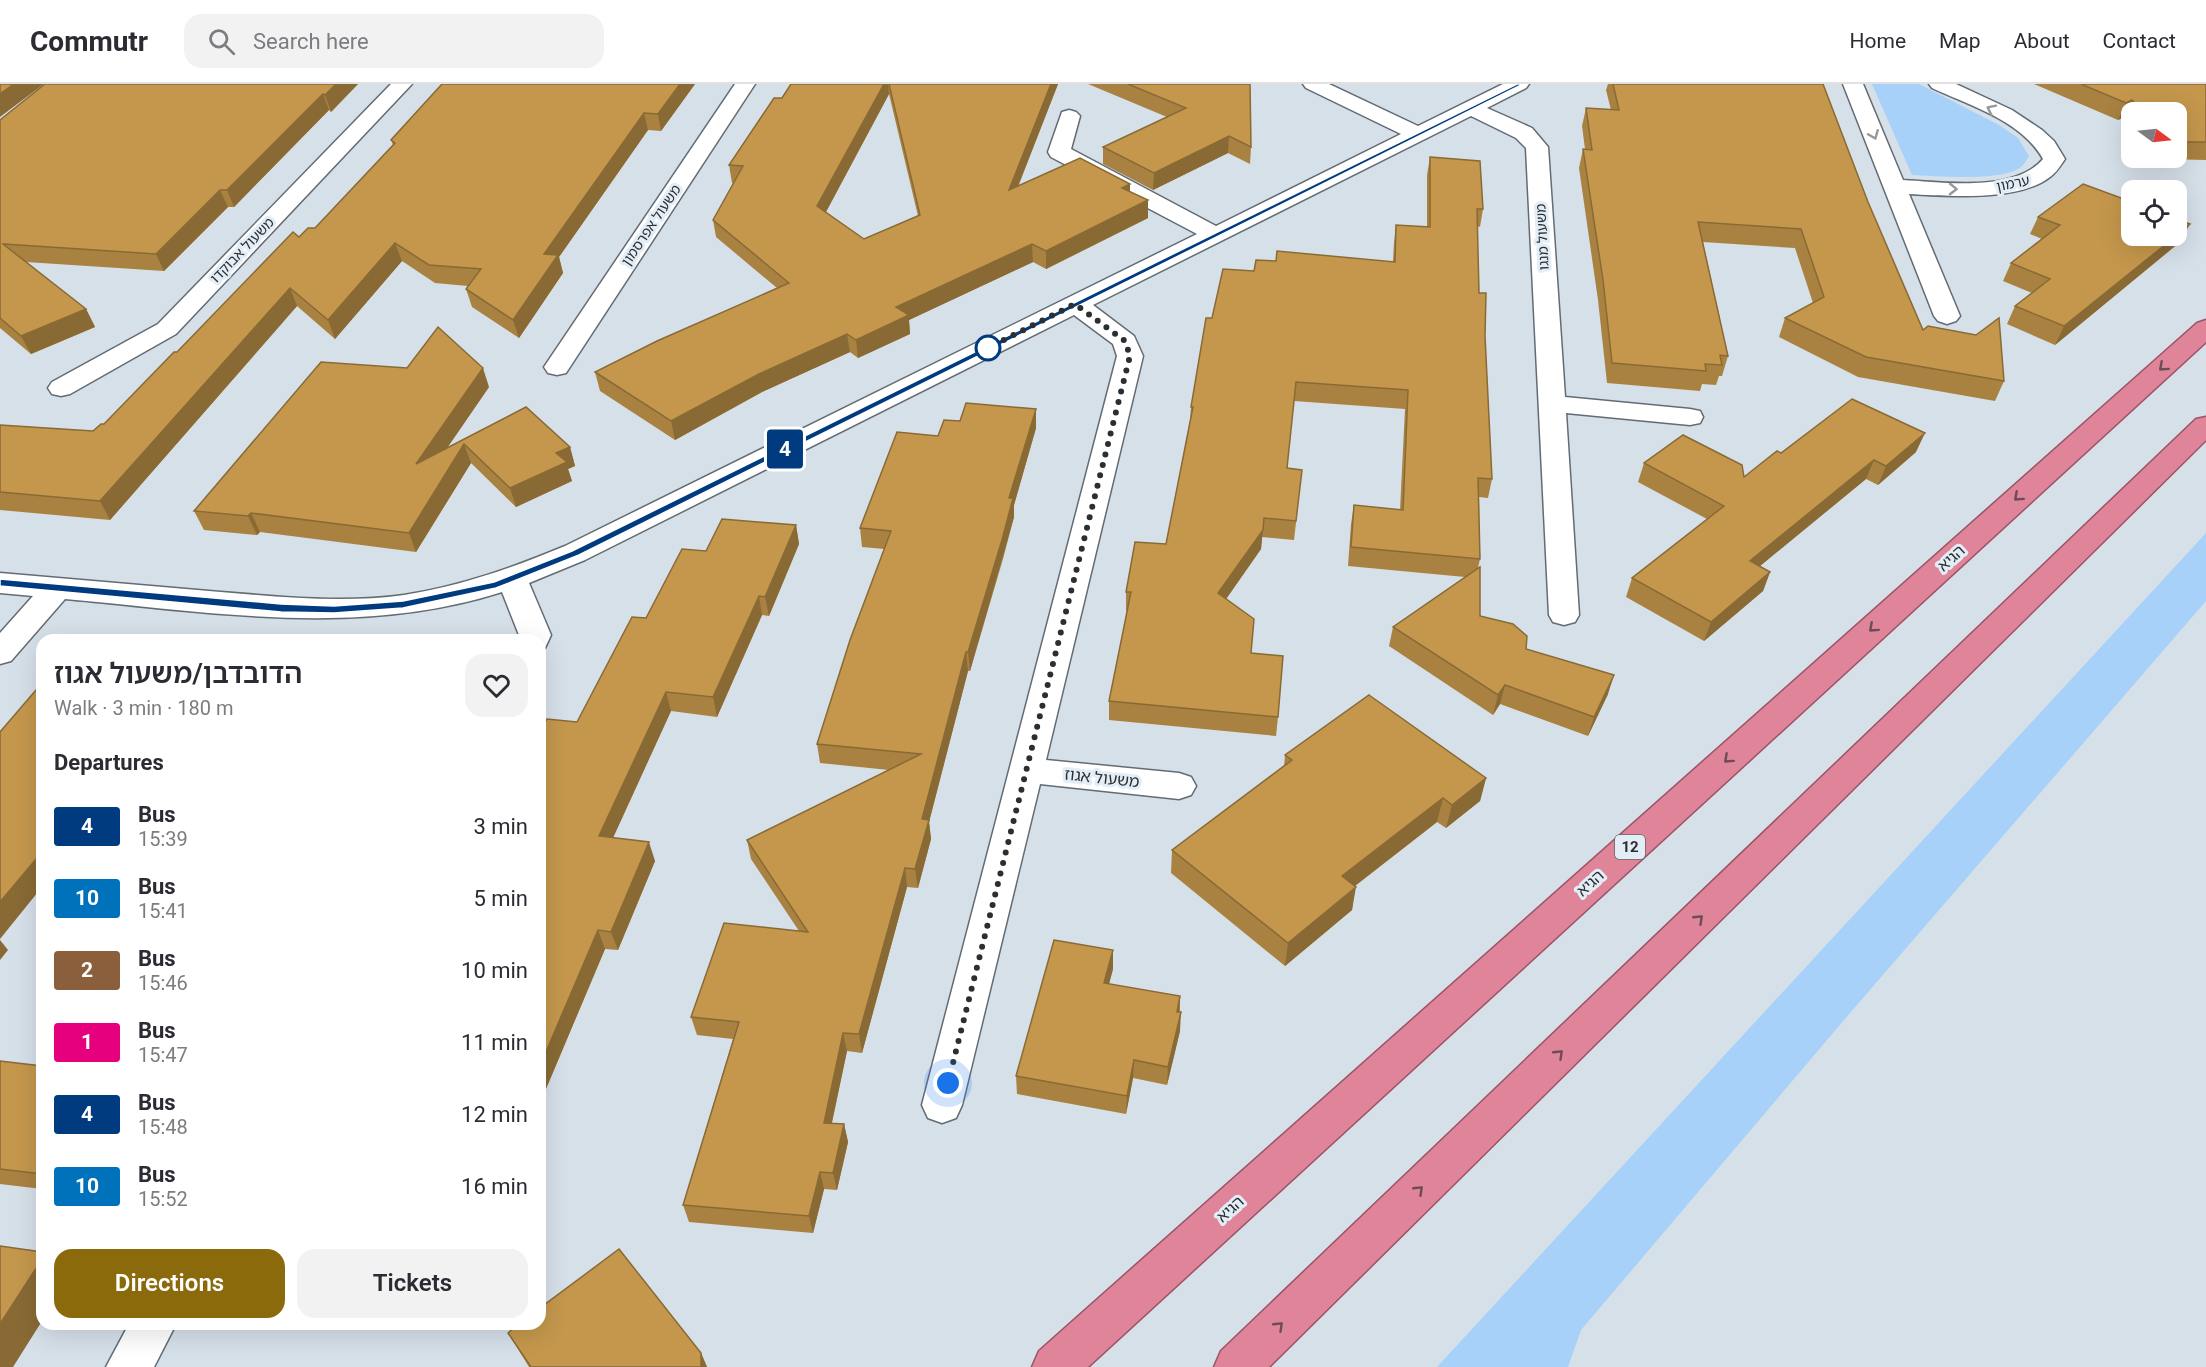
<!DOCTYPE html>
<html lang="en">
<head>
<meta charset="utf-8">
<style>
	:root { --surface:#fff; --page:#f2f2f3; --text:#2b2b33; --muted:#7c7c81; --line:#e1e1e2; --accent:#8b6a0b }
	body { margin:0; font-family:Roboto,"Noto Sans Hebrew",sans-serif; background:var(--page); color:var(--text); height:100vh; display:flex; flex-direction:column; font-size:22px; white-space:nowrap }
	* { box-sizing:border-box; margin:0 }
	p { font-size:20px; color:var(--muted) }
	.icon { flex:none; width:33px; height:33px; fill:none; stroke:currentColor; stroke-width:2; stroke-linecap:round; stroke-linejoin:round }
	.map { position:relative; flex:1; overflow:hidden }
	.details { position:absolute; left:36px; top:550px; width:510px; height:696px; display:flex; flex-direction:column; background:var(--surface); border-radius:18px; box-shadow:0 6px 24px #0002 }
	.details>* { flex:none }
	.badge { padding:0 12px; border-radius:4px; font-size:21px; line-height:39px }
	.needle { width:39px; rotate:105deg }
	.tools { position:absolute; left:2121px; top:18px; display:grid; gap:12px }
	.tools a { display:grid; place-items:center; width:66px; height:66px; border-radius:12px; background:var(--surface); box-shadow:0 6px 24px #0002; font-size:30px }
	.you { position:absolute; width:30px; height:30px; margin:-15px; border:4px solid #fff; border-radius:50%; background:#1a73e8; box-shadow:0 0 0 9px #1a73e833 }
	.map>.badge { position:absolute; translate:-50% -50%; box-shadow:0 0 0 3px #fff }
	h2 { padding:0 18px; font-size:22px; line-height:54px }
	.round { display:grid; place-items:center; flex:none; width:63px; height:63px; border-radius:18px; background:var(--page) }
	.head { display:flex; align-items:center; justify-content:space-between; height:102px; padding:0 18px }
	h1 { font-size:28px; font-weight:600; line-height:45px }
	.button { display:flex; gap:12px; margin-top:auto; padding:12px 18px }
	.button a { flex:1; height:69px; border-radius:18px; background:var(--accent); color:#fff; font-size:24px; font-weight:600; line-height:69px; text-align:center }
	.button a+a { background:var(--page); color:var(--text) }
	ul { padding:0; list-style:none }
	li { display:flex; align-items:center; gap:18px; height:72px; padding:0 18px }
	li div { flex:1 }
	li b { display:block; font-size:22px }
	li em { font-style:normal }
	li .badge { min-width:66px; font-weight:700; text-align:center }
	header { display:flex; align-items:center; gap:36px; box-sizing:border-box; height:84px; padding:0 30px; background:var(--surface); border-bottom:2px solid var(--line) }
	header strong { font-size:28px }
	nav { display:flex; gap:33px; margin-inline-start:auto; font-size:21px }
	.search { width:420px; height:54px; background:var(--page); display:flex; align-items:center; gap:15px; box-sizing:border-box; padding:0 21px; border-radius:18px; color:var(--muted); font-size:22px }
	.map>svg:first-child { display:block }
	.green { fill:#a7d1f8 }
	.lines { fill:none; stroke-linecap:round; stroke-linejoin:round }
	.minor-casing { stroke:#636b73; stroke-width:3 }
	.trunk-casing { stroke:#9b5365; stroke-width:3 }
	.minor { fill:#fff; fill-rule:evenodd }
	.trunk { fill:#e0849a; fill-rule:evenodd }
	.wall { fill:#a98241; fill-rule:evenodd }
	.shaded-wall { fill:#896a35 }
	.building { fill:#c4974c; stroke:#896a35; stroke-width:1.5 }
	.oneway { stroke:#959798 }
	.oneway2 { stroke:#6a4d56 }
	.line { fill:#003b80; stroke:#fff; stroke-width:1.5 }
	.walk { stroke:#2b2f32; stroke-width:6; stroke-dasharray:0 10.8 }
	.stop-dot { fill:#fff; stroke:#003b80; stroke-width:3 }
	.labels { text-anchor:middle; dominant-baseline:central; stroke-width:6; stroke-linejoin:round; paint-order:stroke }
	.far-street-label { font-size:14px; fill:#2b2f32; stroke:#e3edf6 }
	.shield { fill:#e3edf6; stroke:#62686d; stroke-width:1.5 }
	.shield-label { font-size:15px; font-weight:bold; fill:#2b2f32 }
	.street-label { font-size:16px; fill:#2b2f32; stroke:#e3edf6 }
</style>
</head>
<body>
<header>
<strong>Commutr</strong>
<div class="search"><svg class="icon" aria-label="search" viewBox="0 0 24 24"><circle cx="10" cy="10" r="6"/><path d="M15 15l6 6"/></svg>Search here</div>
<nav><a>Home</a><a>Map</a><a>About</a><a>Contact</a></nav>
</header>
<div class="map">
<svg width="2206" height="1283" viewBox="0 0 2206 1283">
	<rect width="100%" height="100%" fill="#d6e0e9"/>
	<g class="green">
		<path d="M1872,0H1919L1999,41L2018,54L2029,72C2027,75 2024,81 2021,83C2001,98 1937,92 1912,91Z"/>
		<polygon points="2206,449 2206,517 1844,936 1581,1246 1568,1283 1437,1283"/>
	</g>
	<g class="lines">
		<g class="minor-casing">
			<g id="minor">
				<polygon points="391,0 412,0 176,250 70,310 61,312 52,310 48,304 52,298 158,240"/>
				<polygon points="735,0 755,0 566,289 557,291 548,289 544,283"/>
				<path d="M1303,0H1329L1418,42L1503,0H1529L1526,4L1487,24L1532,44L1548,63L1565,313L1690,325L1700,327L1703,333L1700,339L1690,341L1566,329L1579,531L1575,538L1564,541L1553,538L1549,531L1526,64L1516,54L1471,32L1093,221L1134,252L1143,272L1046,676L1179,689L1191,693L1196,702L1191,711L1179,715L1040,700L962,1021L956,1034L942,1039L928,1034L922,1021L1117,272L1113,260L1074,231L585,476L529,499L551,551L545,564L540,565V556H519V551L502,508C358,554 212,528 65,515L11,577L0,580V549L33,512L0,509V489C70,495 139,501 209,507C273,512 339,520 404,511C461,502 512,484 565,462L1197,150L1051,73L1048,68L1062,28L1069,26L1076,28L1080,32L1071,65L1216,142L1401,50L1306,4Z"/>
				<path d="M1843,0H1863L1903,96C1943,98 2014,109 2043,75C2021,36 1970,22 1932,4L1929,0H1956L2012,26L2042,46L2054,57L2065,75C2061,81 2056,89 2050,93C2018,118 1947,112 1909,110L1960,232L1956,237L1947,240L1938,237L1934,232Z"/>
				<polygon points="129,1240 176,1240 154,1283 106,1283"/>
			</g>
		</g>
		<g class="trunk-casing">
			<g id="trunk">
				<polygon points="2206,236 2206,258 1088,1283 1032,1283 1039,1267 2197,239"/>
				<polygon points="2206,333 2206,356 1269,1283 1214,1283 1221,1267 2196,335"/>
			</g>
		</g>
		<use href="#minor" class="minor"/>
		<use href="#trunk" class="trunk"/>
	</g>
	<g class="wall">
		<polygon points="45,0 358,0 331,28 329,26 234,123 228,123 164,187 26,178 86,225 95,243 31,270 0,244 0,36"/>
		<polygon points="442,0 695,0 661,47 648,46 559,173 563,189 519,254 472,223 466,205 468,202 435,199 402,177 335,255 297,222 110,436 0,426 0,341 93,347 104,340 177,268 299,153 315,144 393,61 391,56"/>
		<path d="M791,0H1058L1018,102L1130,108L1148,134L1046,185L1033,178L909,236L910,250L858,274L850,268L762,308L675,356L600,307L595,288L777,204L716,153L713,136L734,99H732L729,81L782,14ZM889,10L918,132L864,155L826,128Z"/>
		<polygon points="1088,0 1250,0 1251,63 1250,80 1228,69 1153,106 1103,80 1103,63 1167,33"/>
		<polygon points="1608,0 1823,0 1868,118 1923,246 2004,297 1995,317 1858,293 1779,253 1785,234 1813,219 1795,164 1703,158 1728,272 1722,292 1719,292 1716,301 1702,300 1700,307 1607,299 1598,216 1579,84 1583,65 1585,65 1582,42 1586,24 1611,26 1606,6"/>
		<polygon points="2034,0 2206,0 2206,76 2162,75 2160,74 2176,74 2176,28 2132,28 2132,42 2124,33 2118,36"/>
		<polygon points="1430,73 1483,125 1480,143 1477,142 1479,209 1485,252 1492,395 1488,414 1479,413 1480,475 1478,484 1480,532 1526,565 1608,610 1588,652 1500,620 1493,631 1389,562 1393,543 1465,493 1348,482 1351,440 1354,421 1400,426 1405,325 1294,317 1287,384 1302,386 1294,456 1262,453 1261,465 1226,515 1251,569 1278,633 1276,652 1109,636 1109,617 1127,527 1126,527 1126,508 1166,460 1190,337 1191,323 1212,234 1254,187 1276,177 1393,177 1394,159 1396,141 1427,143 1427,91"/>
		<polygon points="2038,133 2180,158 2055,261 2007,240 2015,222 2032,209 2003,197 2011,179 2042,155 2030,150"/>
		<polygon points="489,303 447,364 526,323 570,363 575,382 568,385 572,397 516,423 471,379 416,468 260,448 257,451 204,446 194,427"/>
		<polygon points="1036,344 1014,421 1014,433 1003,475 970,587 968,587 929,738 931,755 918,804 907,803 862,969 847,967 832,1039 844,1040 848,1058 837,1106 824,1105 813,1149 689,1138 683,1121 733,955 697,951 691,933 799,847 751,775 747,756 889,686 820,679 817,660 884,465 862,463 860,444 938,352"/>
		<polygon points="1916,368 1878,401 1866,395 1760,482 1770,488 1763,507 1704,557 1626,513 1632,494 1707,435 1638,398 1644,379 1744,393 1781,369"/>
		<polygon points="796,441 799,460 769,532 762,531 717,633 671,627 613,754 655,777 618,866 605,865 540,1019 540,648 577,638 646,534 706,467"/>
		<polygon points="1285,671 1486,694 1480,717 1446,744 1437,738 1355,802 1352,826 1285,882 1171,789 1172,766 1284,683"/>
		<polygon points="1113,885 1109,900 1180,912 1180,947 1167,1001 1133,994 1126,1030 1017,1010 1016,992"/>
		<polygon points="0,977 42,982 42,1105 0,1100"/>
		<polygon points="508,1249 701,1269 707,1283 529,1283"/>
	</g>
	<g class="shaded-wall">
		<polygon points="14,0 44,0 0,33 0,10"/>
		<polygon points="336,0 358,0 331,28 325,11"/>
		<polygon points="680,0 695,0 661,47 658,30"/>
		<polygon points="884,0 888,0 889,10 820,139 817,122"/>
		<polygon points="1051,0 1058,0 1010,123 1009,106"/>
		<polygon points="323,10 329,26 234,123 227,106"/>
		<polygon points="2132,16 2124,33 2118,36 2126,19"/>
		<polygon points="644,29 648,46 559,173 563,189 519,254 513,236 544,170"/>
		<polygon points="1229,52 1228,69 1153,106 1154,89"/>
		<polygon points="1130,100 1130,117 1122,104"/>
		<polygon points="220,106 228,123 164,187 156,170"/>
		<polygon points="1148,116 1148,134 1046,185 1046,167"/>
		<polygon points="2190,140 2180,158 2055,261 2064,242"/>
		<polygon points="395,159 402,177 335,255 328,236"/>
		<polygon points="1032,160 1033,178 909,236 910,250 858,274 856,256 896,223"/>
		<polygon points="290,204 297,222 110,436 100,417"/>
		<polygon points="86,225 95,243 31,270 21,252"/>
		<polygon points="847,250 850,268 762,308 675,356 671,337 759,290"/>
		<polygon points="483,284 489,303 423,399 416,380"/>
		<polygon points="1036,325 1036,344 1014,421 1014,433 970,587 968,568 1009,414"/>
		<polygon points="1925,349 1916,368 1878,401 1886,382"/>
		<polygon points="464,360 471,379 416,468 409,449"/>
		<polygon points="570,363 575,382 568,385 572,397 516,423 510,404 556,369"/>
		<polygon points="1874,376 1866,395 1743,496 1750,477"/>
		<polygon points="251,429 260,448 257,451 248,432"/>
		<polygon points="796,441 799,460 769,532 765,513"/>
		<polygon points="1263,446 1261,465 1217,528 1218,509"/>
		<polygon points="1770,488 1763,507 1704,557 1711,538"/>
		<polygon points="759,512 762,531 717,633 713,613"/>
		<polygon points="966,568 968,587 929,738 931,755 918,804 915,785 922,735"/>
		<polygon points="1614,591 1608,610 1588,652 1594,633"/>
		<polygon points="1505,601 1500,620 1493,631 1498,611"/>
		<polygon points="666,608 671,627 605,771 599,752"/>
		<polygon points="1486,694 1480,717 1446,744 1452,721"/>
		<polygon points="1443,714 1437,738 1338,815 1342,792"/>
		<polygon points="649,758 655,777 618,866 611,848"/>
		<polygon points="42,768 42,803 0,855 0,818"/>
		<polygon points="905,784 907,803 862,969 859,950"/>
		<polygon points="1356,803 1352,826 1285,882 1288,859"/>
		<polygon points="598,846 605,865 540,1019 540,982"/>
		<polygon points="0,856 8,866 0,876"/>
		<polygon points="1113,866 1113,885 1104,918 1104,899"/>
		<polygon points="1180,912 1179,931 1177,928"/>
		<polygon points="1181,928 1180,947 1167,1001 1168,983"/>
		<polygon points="843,949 847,967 828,1056 824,1039"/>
		<polygon points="1134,976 1133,994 1126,1030 1127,1012"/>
		<polygon points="844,1040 848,1058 837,1106 833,1089"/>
		<polygon points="820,1088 824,1105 813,1149 809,1132"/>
		<polygon points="42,1175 42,1237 13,1283 0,1283 0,1240"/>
		<polygon points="701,1269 707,1283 701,1283"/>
	</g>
	<g class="building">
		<polygon points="0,0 14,0 0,10"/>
		<polygon points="45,0 336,0 325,11 323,10 227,106 220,106 156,170 3,160 86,225 21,252 0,234 0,36"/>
		<polygon points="442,0 680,0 658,30 644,29 544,170 558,171 513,236 466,205 481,185 429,181 395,159 328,236 290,204 100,417 0,408 0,341 93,347 101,340 104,340 174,268 177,268 293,148 299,153 308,144 315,144 395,59 391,56"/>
		<polygon points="791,0 884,0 817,122 864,155 920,131 889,0 1051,0 1009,106 1080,74 1130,100 1122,104 1148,116 1046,167 1032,160 896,223 909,231 856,256 847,250 759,290 671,337 595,288 657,257 789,199 713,136 743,82 729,81 774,14 782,14"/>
		<polygon points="1128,0 1250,0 1251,63 1229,52 1154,89 1103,63 1186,24"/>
		<polygon points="1613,0 1823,0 1868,118 1923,246 1928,242 1976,251 1999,234 2004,297 1866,273 1785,234 1824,213 1801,145 1698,138 1728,272 1720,271 1722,281 1705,280 1706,287 1612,279 1603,196 1583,65 1592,66 1586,24 1619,26"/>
		<polygon points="2081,0 2206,0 2206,58 2176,58 2176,28 2143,28 2132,16 2126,19"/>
		<polygon points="1430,73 1480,77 1483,125 1477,125 1479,209 1486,209 1485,252 1492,395 1478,394 1480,475 1351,463 1354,421 1403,426 1408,306 1296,298 1287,384 1302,386 1296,437 1264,434 1263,446 1218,509 1254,535 1251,569 1283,572 1278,633 1109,617 1131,508 1126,508 1135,458 1166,460 1193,323 1191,323 1206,234 1212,234 1223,185 1254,187 1256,176 1276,177 1277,167 1395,178 1396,141 1430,143"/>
		<polygon points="2083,100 2132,118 2132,152 2176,152 2064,242 2015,222 2050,195 2011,179 2060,141 2038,133"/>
		<polygon points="2176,135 2190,140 2176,151"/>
		<polygon points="438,243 483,284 416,380 526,323 570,363 556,369 567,378 510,404 464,360 409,449 251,429 248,432 194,427 321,278 407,284"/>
		<polygon points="1852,315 1925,349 1886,382 1874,376 1750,477 1770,488 1711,538 1632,494 1724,422 1644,379 1683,351 1742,381 1744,393 1777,367 1781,369"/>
		<polygon points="966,319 1036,325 1009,414 1013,414 1002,456 968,568 966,568 922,735 929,736 915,785 905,784 859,950 843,949 824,1039 844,1040 833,1089 820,1088 809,1132 683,1121 739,938 691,933 724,839 808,848 747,756 921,670 817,660 850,556 891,447 860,444 897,348 938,352 944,336 960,337"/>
		<polygon points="722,435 796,441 765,513 759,512 713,613 666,608 599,752 649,758 611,848 598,846 540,982 540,648 547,635 577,638 632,533 646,534 682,465 706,467"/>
		<polygon points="1480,483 1480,532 1513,540 1527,552 1526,565 1614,591 1594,633 1505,601 1498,611 1393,543"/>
		<polygon points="42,599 42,768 0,818 0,648"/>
		<polygon points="1369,611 1486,694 1452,721 1443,714 1342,792 1356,803 1288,859 1172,766 1292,676 1285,671"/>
		<polygon points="1054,856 1113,866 1104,899 1180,912 1177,928 1181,928 1168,983 1134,976 1127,1012 1016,992"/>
		<polygon points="0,977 42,982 42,1090 0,1085"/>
		<polygon points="0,1162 42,1168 42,1175 0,1240"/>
		<polygon points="619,1165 701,1269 701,1283 531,1283 508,1249 518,1240 540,1240 540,1224"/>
	</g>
	<defs><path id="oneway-chevron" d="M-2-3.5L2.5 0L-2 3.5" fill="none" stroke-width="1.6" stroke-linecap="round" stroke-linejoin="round" transform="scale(1.5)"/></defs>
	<g class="oneway">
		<use href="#oneway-chevron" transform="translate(1991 25) rotate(-154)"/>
		<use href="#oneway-chevron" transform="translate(1874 51) rotate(68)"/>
		<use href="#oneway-chevron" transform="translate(1953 105) rotate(1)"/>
	</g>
	<g class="oneway2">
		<use href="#oneway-chevron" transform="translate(2163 283) rotate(138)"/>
		<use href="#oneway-chevron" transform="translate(2018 413) rotate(138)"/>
		<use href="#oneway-chevron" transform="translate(1873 544) rotate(138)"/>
		<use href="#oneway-chevron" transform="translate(1728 675) rotate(138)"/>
		<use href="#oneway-chevron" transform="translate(1699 835) rotate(-44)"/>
		<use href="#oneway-chevron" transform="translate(1559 970) rotate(-44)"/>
		<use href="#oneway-chevron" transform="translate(1419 1106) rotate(-44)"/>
		<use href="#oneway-chevron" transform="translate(1279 1242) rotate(-44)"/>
	</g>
	<polygon class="line" points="1517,0 1523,0 579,471 496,504 403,524 334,529 281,528 0,502 0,495 281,520 334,522 403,517 494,498 572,467"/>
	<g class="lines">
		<polyline class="walk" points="948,999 1130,272 1125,257 1075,220 988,264"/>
	</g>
	<circle class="stop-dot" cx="988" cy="264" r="12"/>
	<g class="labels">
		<g class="far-street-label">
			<text transform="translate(2013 99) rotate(-12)">ערמון</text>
			<text transform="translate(651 141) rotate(-56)">משעול אפרסמון</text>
			<text transform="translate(1542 153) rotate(-93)">משעול מנגו</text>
			<text transform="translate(242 166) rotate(-46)">משעול אבוקדו</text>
		</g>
		<rect class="shield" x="1615" y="751" width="30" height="24" rx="4.5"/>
		<g class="shield-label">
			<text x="1630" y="763">12</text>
		</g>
		<g class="street-label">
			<text transform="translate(1951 474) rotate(-42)">הגיא</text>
			<text transform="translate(1102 694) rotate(6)">משעול אגוז</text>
			<text transform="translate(1590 799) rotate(-42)">הגיא</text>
			<text transform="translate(1230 1125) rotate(-42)">הגיא</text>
		</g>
	</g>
</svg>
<div class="tools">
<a><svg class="needle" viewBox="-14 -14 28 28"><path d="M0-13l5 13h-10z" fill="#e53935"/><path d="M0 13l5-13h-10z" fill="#7c7c81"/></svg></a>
<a><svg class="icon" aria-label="locate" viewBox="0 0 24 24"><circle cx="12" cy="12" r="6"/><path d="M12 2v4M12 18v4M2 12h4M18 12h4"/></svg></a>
</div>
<div class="you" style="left:948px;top:999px"></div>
<b class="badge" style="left:785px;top:365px;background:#003b80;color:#fff">4</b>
<section class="details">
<div class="head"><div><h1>הדובדבן/משעול אגוז</h1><p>Walk · 3 min · 180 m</p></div><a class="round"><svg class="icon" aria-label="heart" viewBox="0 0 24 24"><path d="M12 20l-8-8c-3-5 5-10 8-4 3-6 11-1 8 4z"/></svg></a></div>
<h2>Departures</h2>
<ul>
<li><span class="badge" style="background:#003b80;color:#fff">4</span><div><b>Bus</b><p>15:39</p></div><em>3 min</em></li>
<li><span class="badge" style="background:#0072bc;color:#fff">10</span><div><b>Bus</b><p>15:41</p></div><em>5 min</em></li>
<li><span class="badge" style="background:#8b5e3c;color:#fff">2</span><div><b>Bus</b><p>15:46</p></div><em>10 min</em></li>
<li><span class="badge" style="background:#e6007e;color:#fff">1</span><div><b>Bus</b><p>15:47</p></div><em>11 min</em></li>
<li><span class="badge" style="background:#003b80;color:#fff">4</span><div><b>Bus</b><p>15:48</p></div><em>12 min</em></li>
<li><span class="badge" style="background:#0072bc;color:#fff">10</span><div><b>Bus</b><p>15:52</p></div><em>16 min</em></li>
</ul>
<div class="button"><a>Directions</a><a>Tickets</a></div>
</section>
</div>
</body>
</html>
